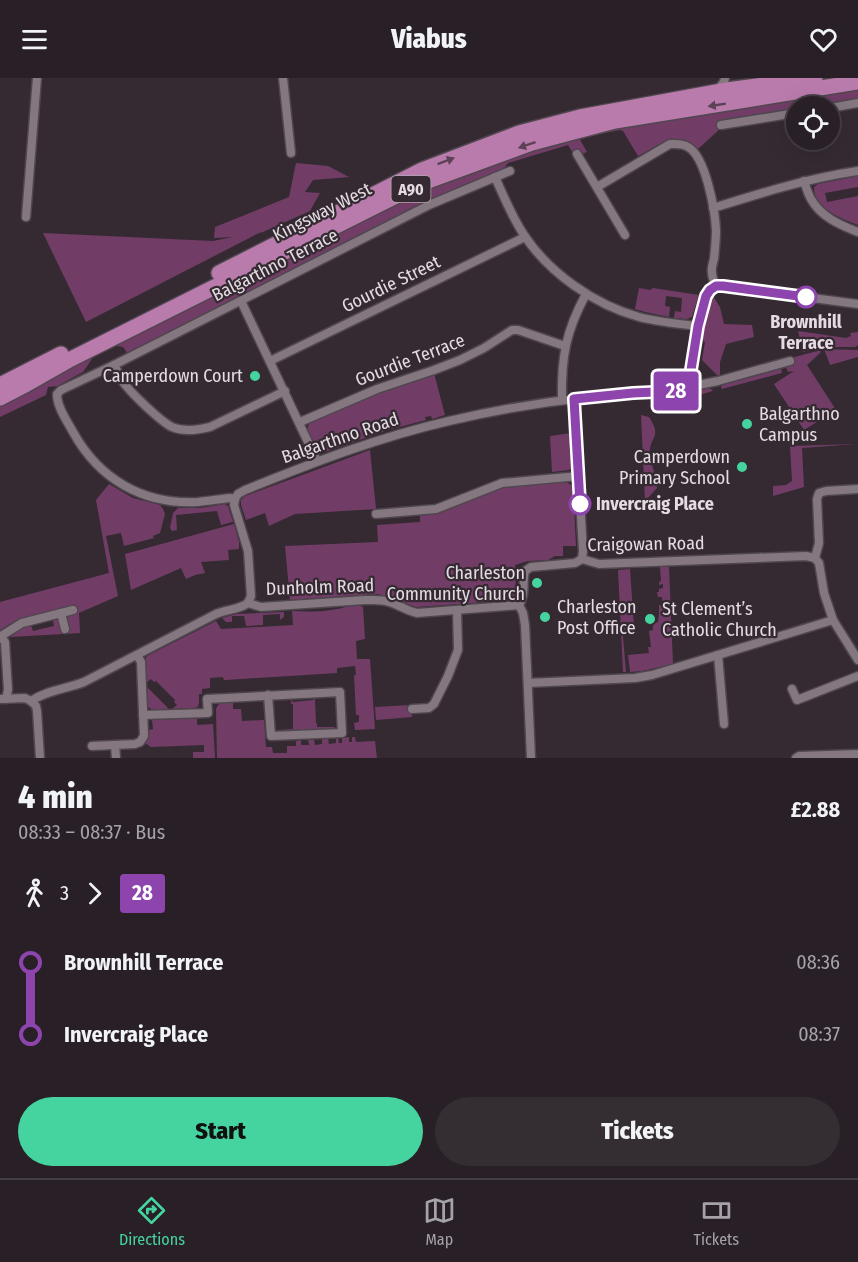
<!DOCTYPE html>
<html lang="en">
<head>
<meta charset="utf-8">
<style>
	:root { --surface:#282026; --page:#342d32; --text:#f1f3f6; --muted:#a5a3a7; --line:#443e43; --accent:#45d49f }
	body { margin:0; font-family:"Fira Sans Condensed",sans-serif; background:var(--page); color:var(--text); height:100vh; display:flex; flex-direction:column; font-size:22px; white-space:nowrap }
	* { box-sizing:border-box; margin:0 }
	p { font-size:20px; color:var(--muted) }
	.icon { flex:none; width:33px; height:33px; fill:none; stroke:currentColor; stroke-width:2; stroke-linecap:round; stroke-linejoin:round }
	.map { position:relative; height:680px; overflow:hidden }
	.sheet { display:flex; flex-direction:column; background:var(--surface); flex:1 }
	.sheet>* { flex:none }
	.badge { padding:0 12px; border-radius:4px; font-size:21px; line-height:39px }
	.buttons { position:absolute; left:786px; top:18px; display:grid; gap:12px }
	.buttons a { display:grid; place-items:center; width:54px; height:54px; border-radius:50%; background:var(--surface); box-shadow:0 6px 24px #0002,0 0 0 2px var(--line); font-size:30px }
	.map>.badge { position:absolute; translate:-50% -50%; box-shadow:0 0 0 3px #fff }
	.legs { display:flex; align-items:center; gap:9px; height:66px; padding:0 18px; font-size:20px }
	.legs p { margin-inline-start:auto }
	.overview { display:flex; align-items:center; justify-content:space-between; height:102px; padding:0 18px }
	h1 { font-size:33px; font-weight:800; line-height:45px }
	.button { display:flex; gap:12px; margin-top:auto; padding:12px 18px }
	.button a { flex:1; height:69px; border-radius:36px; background:var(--accent); color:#111; font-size:24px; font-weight:800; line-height:69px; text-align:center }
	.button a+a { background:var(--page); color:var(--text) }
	ul { padding:0 18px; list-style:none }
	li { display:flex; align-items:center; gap:21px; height:72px; font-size:22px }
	li i { display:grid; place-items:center; width:9px; height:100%; margin:0 8px; background:currentColor }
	li i::after { content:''; width:15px; height:15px; margin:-8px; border:4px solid; border-radius:50%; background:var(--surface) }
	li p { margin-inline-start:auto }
	li:first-child i { background:linear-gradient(#0000 50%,currentColor 0) }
	li:last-child i { background:linear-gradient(currentColor 50%,#0000 0) }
	header { display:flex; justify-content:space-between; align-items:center; height:78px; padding:0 18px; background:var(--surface); font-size:27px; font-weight:800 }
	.tabs { display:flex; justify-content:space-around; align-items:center; height:84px; border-top:2px solid var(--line); background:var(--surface); font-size:16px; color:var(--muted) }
	.tabs a { display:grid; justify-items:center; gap:3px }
	.tabs .active { color:var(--accent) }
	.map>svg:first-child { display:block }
	.green { fill:#713d67 }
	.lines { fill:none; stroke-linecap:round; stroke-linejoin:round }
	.street-casing { stroke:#50474e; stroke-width:11 }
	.highway-casing { stroke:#50474e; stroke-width:18 }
	.street { stroke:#847780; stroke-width:8 }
	.highway { stroke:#b97bac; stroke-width:15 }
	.oneway { fill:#5d4257 }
	.line-1-casing { stroke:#fff; stroke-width:14 }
	.line-1 { stroke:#8e44ad; stroke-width:9 }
	.stop-1-dot { fill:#fff; stroke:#8e44ad; stroke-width:3 }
	.poi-dot { fill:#45d49f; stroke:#352a32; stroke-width:2 }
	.labels { text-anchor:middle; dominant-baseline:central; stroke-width:4.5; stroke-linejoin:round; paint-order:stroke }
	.shield { fill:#352a32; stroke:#b0a7ad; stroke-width:1.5 }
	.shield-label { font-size:16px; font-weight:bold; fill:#e4dce2 }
	.street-label { font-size:18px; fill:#e4dce2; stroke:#352a32 }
	.stop-label { font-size:18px; font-weight:bold; fill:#e4dce2; stroke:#352a32 }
	.poi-label { font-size:18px; fill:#e4dce2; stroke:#352a32; text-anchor:end }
</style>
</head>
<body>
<header><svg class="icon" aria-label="menu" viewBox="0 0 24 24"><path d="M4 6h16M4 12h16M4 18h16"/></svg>Viabus<svg class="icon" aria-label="heart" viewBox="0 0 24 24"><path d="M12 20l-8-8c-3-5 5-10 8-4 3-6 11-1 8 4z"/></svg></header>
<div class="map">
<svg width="858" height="680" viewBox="0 0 858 680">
	<rect width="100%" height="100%" fill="#352a32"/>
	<g class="green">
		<path d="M858,10V22L816,28H796V32L721,50L698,71C675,51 661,66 638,78L623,53L620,52L579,60L587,74L582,76L580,74L574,77L568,67L508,85L502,93L128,276L123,269L111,267L423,112L534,70L622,48L651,46Z"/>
		<polygon points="296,85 328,88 349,99 313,102 305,114 320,115 310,133 263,154 259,155 86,244 43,155 213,163 233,159 214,160 215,149 289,119"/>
		<path d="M858,98V109L825,115L827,124L858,118V147C842,141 813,130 814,109L818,106Z"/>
		<polygon points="639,210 650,212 653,210 699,217 692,239 687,241 674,240 675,233 681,234 682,220 666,218 665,228 670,229 669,239 645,234 635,231"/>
		<polygon points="713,218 720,229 724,246 752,247 754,259 726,266 720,284 720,297 717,297 702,282 705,264 702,261 710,221"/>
		<polygon points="798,253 846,260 851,258 850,255 858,254 858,267 855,269 822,269 803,274"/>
		<polygon points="824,271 858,272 858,279 830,287"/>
		<polygon points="821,272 820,275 807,287 836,332 804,352 774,306 794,293 788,294 786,289 793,287 791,280"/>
		<polygon points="96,275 83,294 57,308 48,309 46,317 0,339 0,324"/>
		<polygon points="781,290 782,295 722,311 721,309 722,307"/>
		<polygon points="434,295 445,337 432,341 431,338 425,339 426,342 388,352 325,374 320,373 318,370 315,371 307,352 310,343 378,314"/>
		<path d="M710,310L713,313L667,326C661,326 657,325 653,320L674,319Z"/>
		<path d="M641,337L649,339C663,360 649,358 650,376C651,389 657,397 657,410L645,423Z"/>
		<path d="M571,355C571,362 569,368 570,375C571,381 573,384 572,390L569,392L552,394L550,358Z"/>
		<polygon points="857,366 802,370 804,409 773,418 773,408 786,407 792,403 790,368"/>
		<polygon points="370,372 376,431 295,436 269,448 265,435 246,442 241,427 241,422 245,418"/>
		<polygon points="566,404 573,408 576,468 563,468 563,478 555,478 548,482 528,483 515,487 516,516 513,522 416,529 378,516 290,522 285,468 378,464 377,447 420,444 420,437 440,435 507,408"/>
		<polygon points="109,406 133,420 160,427 163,431 165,436 160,455 153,458 154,460 124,468 121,455 106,458 118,518 79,535 80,555 10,559 21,551 20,549 31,547 33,553 54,548 53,541 56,541 68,546 68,537 29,541 27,539 15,543 0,552 0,524 109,495 96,422"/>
		<polygon points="225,426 228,428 233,444 221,447 217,433 176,437 177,452 172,453 170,450 173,435 178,430 201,430"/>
		<polygon points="234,446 239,464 239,471 228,472 229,482 201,484 205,495 195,497 186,501 181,490 131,512 125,476"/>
		<polygon points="660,489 669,489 673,586 642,593 630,594 628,577 649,575 648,569 651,569 649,553 653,552 653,545 658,544 659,536 659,527 663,527 662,519 658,519 657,514 659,514 659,511 663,510 663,506 659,507 659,504 661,503"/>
		<polygon points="630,491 634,549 631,551 630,544 625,545 625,551 623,559 626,594 623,594 618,492"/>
		<path d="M349,528H360L363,529L365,561L356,563L357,581H370L375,651L355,652L354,645L359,644V637H356L354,597H356L355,588L337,590V595L226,602H224L223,599L210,600V610L202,611V616H199V625L198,629L194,630L172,631L177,627L174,624L175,622L156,603L154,604L151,601L146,605L145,582L147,578L216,543L221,551L293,547L292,533C313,534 329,534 349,528Z"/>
		<polygon points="284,534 284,539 280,542 280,536 263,537 263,547 246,548 244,538 232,538 232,544 226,544 222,540 237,536"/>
		<polygon points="148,610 168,630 166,632 153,632 148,629 147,612"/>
		<polygon points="314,621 315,621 316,645 317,646 317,649 335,649 334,651 280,654 278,652 293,651 293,626 291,626 291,622 293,624 313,622"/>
		<polygon points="221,625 233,625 233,631 241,631 242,643 264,642 266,669 272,669 273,675 287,675 287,668 296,668 296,663 301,662 301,667 309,667 308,662 314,662 315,667 322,666 322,661 328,660 329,666 336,665 336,660 338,660 339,665 342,665 342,660 349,659 349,664 352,664 352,659 355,659 356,664 375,663 377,680 217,680 216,631 218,627"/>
		<polygon points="411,627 412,639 376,642 375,629"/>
		<polygon points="197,640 197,647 213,646 215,680 193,680 193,674 204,674 204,667 151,669 145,665 149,659 149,652 153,651 152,642"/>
	</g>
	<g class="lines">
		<g class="street-casing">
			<g id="street">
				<polyline points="283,0 291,75"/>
				<polyline points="716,14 724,4 725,0"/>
				<polyline points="830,30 858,25"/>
				<polyline points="721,47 796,35"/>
				<polyline points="577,76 625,157"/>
				<path d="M495,99C504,119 512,139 524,157C549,195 595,227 639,239C658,244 679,246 698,248"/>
				<path d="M804,103C806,109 808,116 811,121C821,139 840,147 858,154"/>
				<path d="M597,109L670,66C676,66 682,65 688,69C706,79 715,133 716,152C716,162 715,171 714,181C713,185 711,190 712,195C712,199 714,204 716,209"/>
				<path d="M713,130C761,115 809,100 858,93"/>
				<polyline points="26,139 37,0"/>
				<polyline points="716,209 723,208 858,226"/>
				<polyline points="241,223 317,383"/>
				<polyline points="270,283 525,159"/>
				<path d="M114,287C117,292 120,299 123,304C131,315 160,343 172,349C184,354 198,352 210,349L285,313"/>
				<polyline points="687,306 698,307 718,303 790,283"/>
				<polyline points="687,306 690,299 698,248 706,217 710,211 716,209"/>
				<polyline points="574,321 583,473 582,481"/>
				<path d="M562,322C561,279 566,253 586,216"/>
				<polyline points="300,344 377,311 434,292 460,282 484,270 512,252 518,252 565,268"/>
				<polyline points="858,411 826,413 819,415 817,421 819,465 815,480 819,485 824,515 833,542 858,582"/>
				<path d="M235,421L230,420C220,421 209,423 198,424C143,427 99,401 73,354C67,343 57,329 57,316L61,312L114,287L429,127L510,93"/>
				<path d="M235,421L238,416L245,412C312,385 379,359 449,343C524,325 600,316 676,313L682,311L687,306"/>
				<polyline points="235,421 234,427 248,473 251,518 248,525"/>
				<polyline points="376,436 436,431 502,405 579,398"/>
				<path d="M248,525L261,529L365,522C373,522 382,521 389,524C399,527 407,533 417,535L519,527"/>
				<path d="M519,527C526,517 522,505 525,493L531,489L575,485L582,481L599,486L806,478L815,480"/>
				<polyline points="519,527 523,535 525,547 531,680"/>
				<polyline points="61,535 65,551"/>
				<polyline points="0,558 5,564 8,612 6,621"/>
				<polyline points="1,558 22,545 73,532"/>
				<polyline points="718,577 724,646"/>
				<polyline points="528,605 635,600 652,597 833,542"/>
				<polyline points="792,611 797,622 858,598"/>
				<polyline points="0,621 25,620 31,623"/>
				<path d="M31,623C47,612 66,611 84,604L216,536C227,531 239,532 248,525"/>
				<polyline points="31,623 36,628 37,633 40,680"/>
				<polyline points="412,631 429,630 434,626 448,598 458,572 457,532"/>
				<polyline points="143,637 208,635 207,621 340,614 342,655 271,658 268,617"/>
				<polyline points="115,667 116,680"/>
				<polyline points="92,668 135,666 140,664 144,658 141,584 137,577"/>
				<polyline points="796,680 799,678 858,676"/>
			</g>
		</g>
		<g class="highway-casing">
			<g id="highway">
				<polyline points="219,195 422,92 519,55 580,39 640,28 727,12 815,0"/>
				<polyline points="0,307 61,276"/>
				<polyline points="0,320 27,306 71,281 420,106 532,65 615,43 858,4"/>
			</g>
		</g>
		<use href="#street" class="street"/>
		<use href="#highway" class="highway"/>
	</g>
	<defs><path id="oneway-solid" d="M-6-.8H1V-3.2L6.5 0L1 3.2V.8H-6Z" transform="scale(1.5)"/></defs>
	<g class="oneway">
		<use href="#oneway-solid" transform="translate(717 27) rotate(171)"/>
		<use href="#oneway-solid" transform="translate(527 67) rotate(161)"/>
		<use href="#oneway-solid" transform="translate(446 83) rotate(-21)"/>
	</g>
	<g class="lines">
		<g class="line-1-casing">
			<polyline id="line-1" points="580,426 574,321 633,315 676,313 682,311 687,306 690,298 698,248 706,218 710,212 716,208 723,208 806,219"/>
		</g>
		<use href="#line-1" class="line-1"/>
	</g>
	<g class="stop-1-dot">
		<circle cx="806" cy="219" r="10"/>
		<circle cx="580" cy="426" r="10"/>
	</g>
	<g class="poi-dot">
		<circle cx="255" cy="298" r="6"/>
		<circle cx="747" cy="346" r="6"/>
		<circle cx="742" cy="389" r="6"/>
		<circle cx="537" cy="505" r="6"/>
		<circle cx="545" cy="539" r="6"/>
		<circle cx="650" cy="541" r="6"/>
	</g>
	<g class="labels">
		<rect class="shield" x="391.5" y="98" width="39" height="26" rx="4.5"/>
		<g class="shield-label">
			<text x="411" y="111">A90</text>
		</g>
		<g class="street-label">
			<text transform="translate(322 134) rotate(-27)">Kingsway West</text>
			<text transform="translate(275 187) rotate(-27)">Balgarthno Terrace</text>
			<text transform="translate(391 206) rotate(-26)">Gourdie Street</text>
			<text transform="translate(410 282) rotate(-21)">Gourdie Terrace</text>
			<text transform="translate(340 360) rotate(-19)">Balgarthno Road</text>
			<text transform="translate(646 466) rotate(-1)">Craigowan Road</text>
			<text transform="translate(320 509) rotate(-2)">Dunholm Road</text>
		</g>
		<g class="stop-label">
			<text x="806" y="244">Brownhill<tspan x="806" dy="21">Terrace</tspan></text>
			<text x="596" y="426" text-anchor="start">Invercraig Place</text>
		</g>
		<g class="poi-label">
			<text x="243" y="298">Camperdown Court</text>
			<text x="759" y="336" text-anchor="start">Balgarthno<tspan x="759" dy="21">Campus</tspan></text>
			<text x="730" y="379">Camperdown<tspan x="730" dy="21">Primary School</tspan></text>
			<text x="525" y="495">Charleston<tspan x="525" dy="21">Community Church</tspan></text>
			<text x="557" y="529" text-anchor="start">Charleston<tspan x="557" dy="21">Post Office</tspan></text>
			<text x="662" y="531" text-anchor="start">St Clement’s<tspan x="662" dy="21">Catholic Church</tspan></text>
		</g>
	</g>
</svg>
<div class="buttons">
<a><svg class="icon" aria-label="locate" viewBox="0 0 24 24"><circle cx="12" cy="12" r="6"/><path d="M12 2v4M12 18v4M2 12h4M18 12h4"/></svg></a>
</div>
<b class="badge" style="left:676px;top:313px;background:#8e44ad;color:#fff">28</b>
</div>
<section class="sheet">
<div class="overview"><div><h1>4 min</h1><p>08:33 – 08:37 · Bus</p></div><b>£2.88</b></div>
<div class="legs"><svg class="icon" aria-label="walk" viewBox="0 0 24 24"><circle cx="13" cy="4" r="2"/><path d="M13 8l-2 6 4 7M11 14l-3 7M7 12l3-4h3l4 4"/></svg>3<svg class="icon" aria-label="forward" viewBox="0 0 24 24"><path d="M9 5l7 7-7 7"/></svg><b class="badge" style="background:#8e44ad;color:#fff">28</b></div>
<ul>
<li><i style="color:#8e44ad"></i><b>Brownhill Terrace</b><p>08:36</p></li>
<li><i style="color:#8e44ad"></i><b>Invercraig Place</b><p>08:37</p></li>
</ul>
<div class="button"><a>Start</a><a>Tickets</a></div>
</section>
<nav class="tabs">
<a class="active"><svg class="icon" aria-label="directions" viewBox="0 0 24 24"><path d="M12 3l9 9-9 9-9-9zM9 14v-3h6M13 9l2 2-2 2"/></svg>Directions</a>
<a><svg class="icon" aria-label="map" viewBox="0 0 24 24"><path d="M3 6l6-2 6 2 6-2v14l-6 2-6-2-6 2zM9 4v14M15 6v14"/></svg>Map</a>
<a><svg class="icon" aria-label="tickets" viewBox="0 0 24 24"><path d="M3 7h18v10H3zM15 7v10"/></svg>Tickets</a>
</nav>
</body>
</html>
